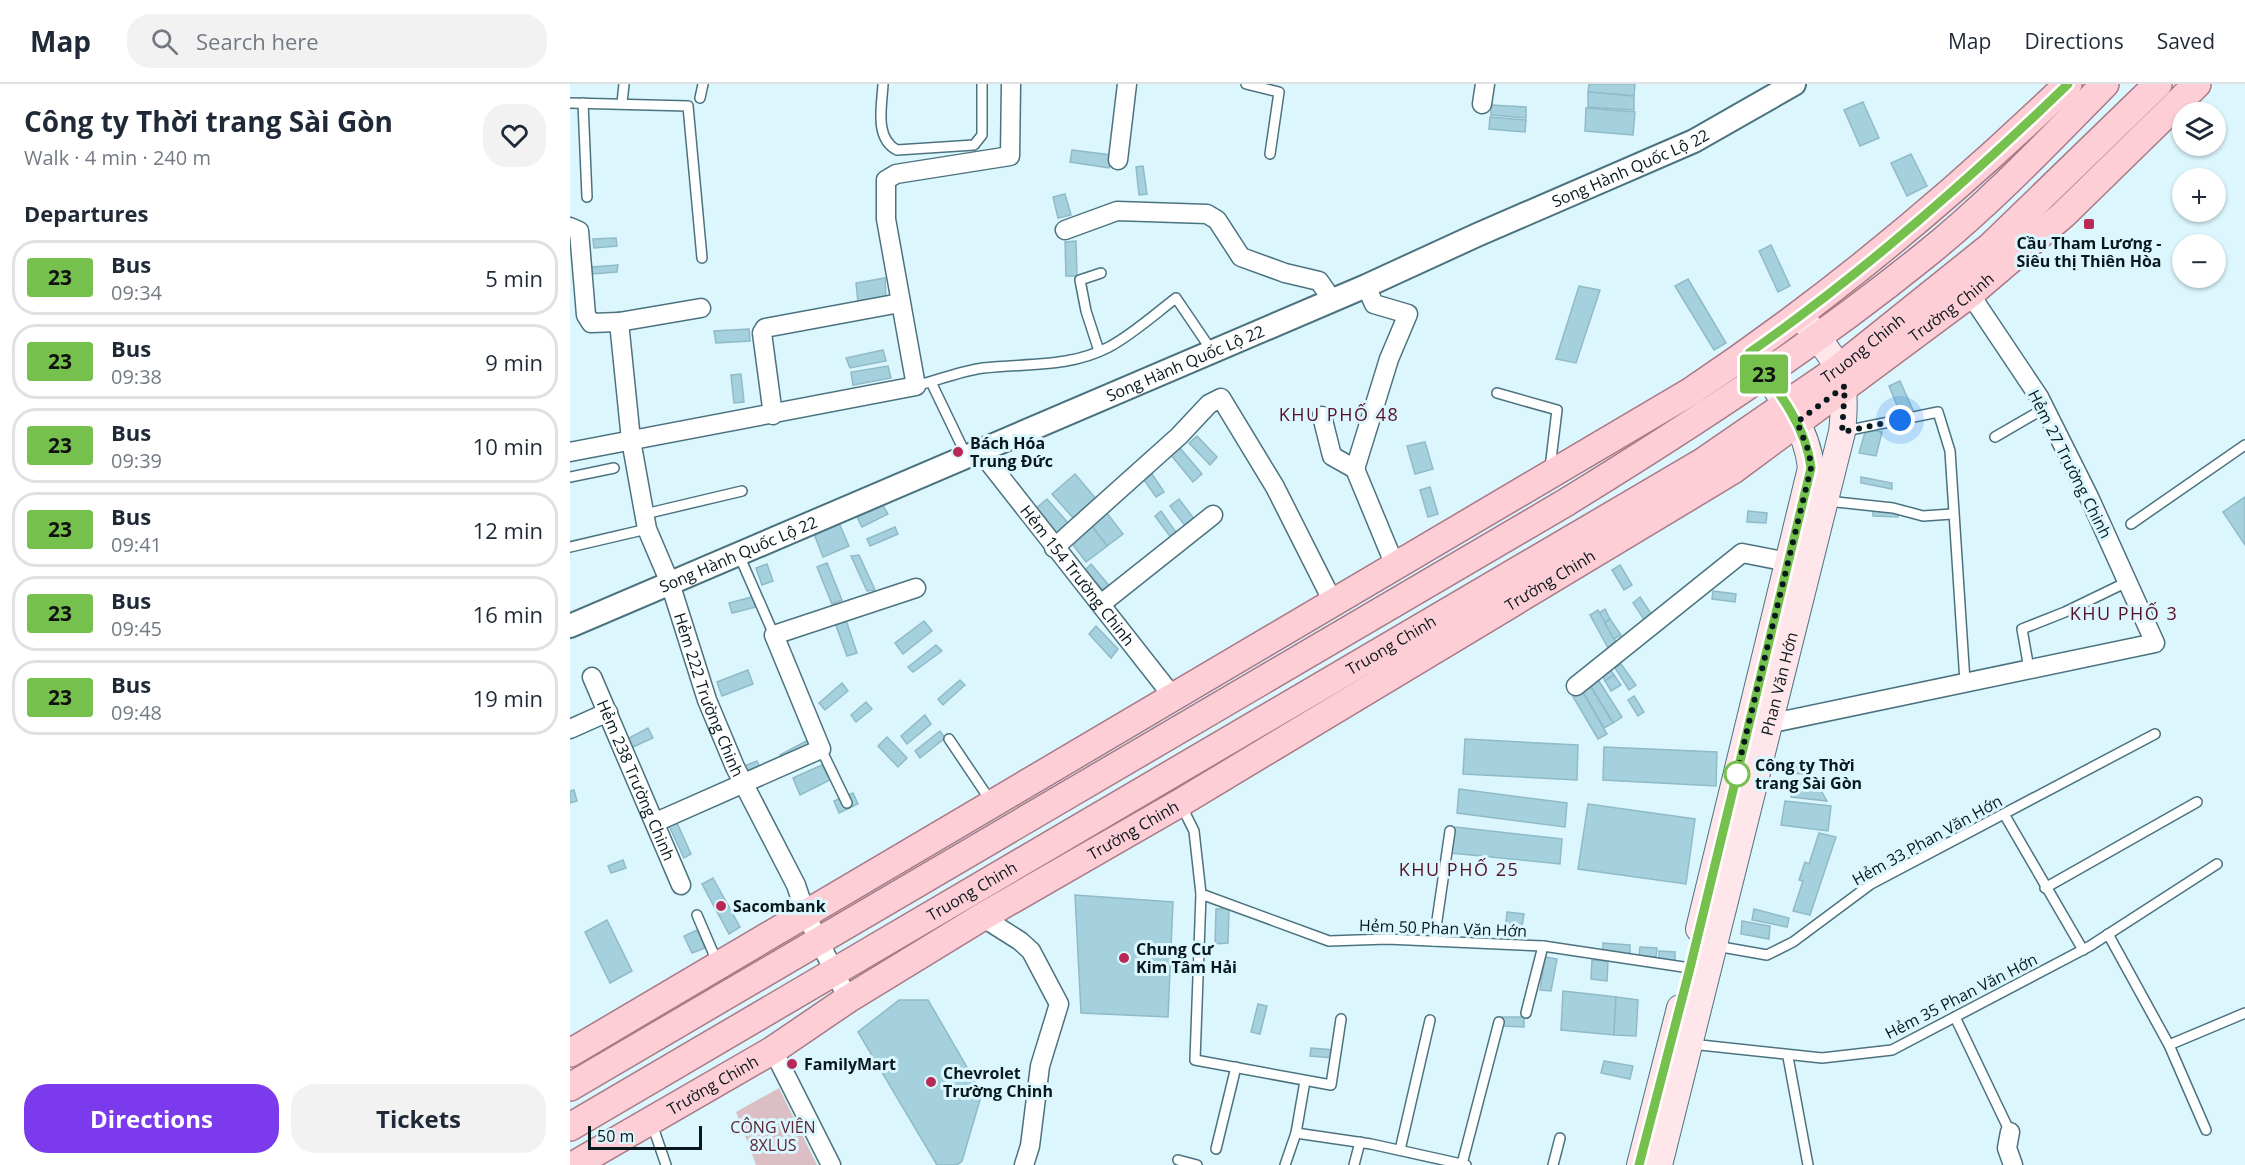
<!DOCTYPE html>
<html lang="en">
<head>
<meta charset="utf-8">
<style>
	:root { --surface:#fff; --page:#f2f2f3; --text:#1f2937; --muted:#747a83; --line:#e0e1e3; --accent:#7c3aed }
	body { margin:0; font-family:"Open Sans",sans-serif; background:var(--page); color:var(--text); height:100vh; display:flex; flex-direction:column; font-size:22px; white-space:nowrap }
	* { box-sizing:border-box; margin:0 }
	p { font-size:20px; color:var(--muted) }
	.icon { flex:none; width:33px; height:33px; fill:none; stroke:currentColor; stroke-width:2; stroke-linecap:round; stroke-linejoin:round }
	.map { position:relative; flex:1; overflow:hidden }
	.drawer { display:flex; flex-direction:column; background:var(--surface); width:570px }
	.drawer>* { flex:none }
	.badge { padding:0 12px; border-radius:4px; font-size:21px; line-height:39px }
	.fabs { position:absolute; left:1602px; top:18px; display:grid; gap:12px }
	.fabs a { display:grid; place-items:center; width:54px; height:54px; border-radius:50%; background:var(--surface); box-shadow:0 2px 4px #0004; font-size:30px }
	.scale { position:absolute; left:18px; bottom:15px; width:114px; box-sizing:border-box; padding-left:6px; border:3px solid #08191d; border-top:0; font-size:16px; line-height:21px; white-space:nowrap; color:#08191d; -webkit-text-stroke:4px #dcf6fe; paint-order:stroke }
	.you { position:absolute; width:30px; height:30px; margin:-15px; border:4px solid #fff; border-radius:50%; background:#1a73e8; box-shadow:0 0 0 9px #1a73e833 }
	.map>.badge { position:absolute; translate:-50% -50%; box-shadow:0 0 0 3px #fff }
	h2 { padding:0 24px; font-size:22px; line-height:54px }
	.round { display:grid; place-items:center; flex:none; width:63px; height:63px; border-radius:24px; background:var(--page) }
	.summary { display:flex; align-items:center; justify-content:space-between; height:102px; padding:0 24px }
	h1 { font-size:28px; font-weight:700; line-height:45px }
	.cta { display:flex; gap:12px; margin-top:auto; padding:12px 24px }
	.cta a { flex:1; height:69px; border-radius:24px; background:var(--accent); color:#fff; font-size:24px; font-weight:700; line-height:69px; text-align:center }
	.cta a+a { background:var(--page); color:var(--text) }
	ul { padding:0; list-style:none }
	li { display:flex; align-items:center; gap:18px; height:75px; margin:0 12px 9px; padding:0 12px; border:3px solid var(--line); border-radius:24px }
	li div { flex:1 }
	li b { display:block; font-size:22px }
	li em { font-style:normal }
	li .badge { min-width:66px; font-weight:700; text-align:center }
	header { display:flex; align-items:center; gap:36px; box-sizing:border-box; height:84px; padding:0 30px; background:var(--surface); border-bottom:2px solid var(--line) }
	header strong { font-size:28px }
	nav { display:flex; gap:33px; margin-inline-start:auto; font-size:21px }
	.search { width:420px; height:54px; background:var(--page); display:flex; align-items:center; gap:15px; box-sizing:border-box; padding:0 21px; border-radius:24px; color:var(--muted); font-size:22px }
	main { display:flex; flex:1; min-height:0 }
	.map>svg:first-child { display:block }
	.green { fill:#dbbfc4 }
	.building { fill:#a5d1de; stroke:#90bac7; stroke-width:1.5 }
	.lines { fill:none; stroke-linecap:round; stroke-linejoin:round }
	.service-casing { stroke:#4b737f; stroke-width:12 }
	.minor-casing { stroke:#4b737f; stroke-width:21 }
	.tertiary-casing { stroke:#4b737f; stroke-width:26 }
	.secondary-casing { stroke:#4b737f; stroke-width:28 }
	.primary-casing { stroke:#a87985; stroke-width:30 }
	.service { stroke:#fff; stroke-width:9 }
	.minor { stroke:#fff; stroke-width:18 }
	.tertiary { stroke:#fff; stroke-width:22 }
	.secondary { stroke:#ffe6eb; stroke-width:26 }
	.primary { stroke:#feced7; stroke-width:27 }
	.line-casing { stroke:#fff; stroke-width:14 }
	.line { stroke:#76c04d; stroke-width:9 }
	.walk { stroke:#08191d; stroke-width:6; stroke-dasharray:0 10.8 }
	.poi-dot { fill:#b82958; stroke:#dcf6fe; stroke-width:2 }
	.stop-dot { fill:#fff; stroke:#76c04d; stroke-width:3 }
	.labels { text-anchor:middle; dominant-baseline:central; stroke-width:6; stroke-linejoin:round; paint-order:stroke }
	.street-label { font-size:16px; fill:#08191d; stroke:#dcf6fe }
	.poi-label { font-size:16px; font-weight:bold; fill:#08191d; stroke:#dcf6fe; text-anchor:start }
	.stop-label { font-size:16px; font-weight:bold; fill:#08191d; stroke:#dcf6fe; text-anchor:start }
	.park-label { font-size:16px; fill:#5c2633; stroke:#dcf6fe }
	.neighbourhood-label { font-size:18px; letter-spacing:1.5px; fill:#561227; stroke:#dcf6fe }
</style>
</head>
<body>
<header>
<strong>Map</strong>
<div class="search"><svg class="icon" aria-label="search" viewBox="0 0 24 24"><circle cx="10" cy="10" r="6"/><path d="M15 15l6 6"/></svg>Search here</div>
<nav><a>Map</a><a>Directions</a><a>Saved</a></nav>
</header>
<main>
<section class="drawer">
<div class="summary"><div><h1>Công ty Thời trang Sài Gòn</h1><p>Walk · 4 min · 240 m</p></div><a class="round"><svg class="icon" aria-label="heart" viewBox="0 0 24 24"><path d="M12 20l-8-8c-3-5 5-10 8-4 3-6 11-1 8 4z"/></svg></a></div>
<h2>Departures</h2>
<ul>
<li><span class="badge" style="background:#76c04d;color:#111">23</span><div><b>Bus</b><p>09:34</p></div><em>5 min</em></li>
<li><span class="badge" style="background:#76c04d;color:#111">23</span><div><b>Bus</b><p>09:38</p></div><em>9 min</em></li>
<li><span class="badge" style="background:#76c04d;color:#111">23</span><div><b>Bus</b><p>09:39</p></div><em>10 min</em></li>
<li><span class="badge" style="background:#76c04d;color:#111">23</span><div><b>Bus</b><p>09:41</p></div><em>12 min</em></li>
<li><span class="badge" style="background:#76c04d;color:#111">23</span><div><b>Bus</b><p>09:45</p></div><em>16 min</em></li>
<li><span class="badge" style="background:#76c04d;color:#111">23</span><div><b>Bus</b><p>09:48</p></div><em>19 min</em></li>
</ul>
<div class="cta"><a>Directions</a><a>Tickets</a></div>
</section>
<div class="map">
<svg width="1675" height="1081" viewBox="0 0 1675 1081">
	<rect width="100%" height="100%" fill="#dcf6fe"/>
	<polygon class="green" points="209,1004 247,1081 186,1081 166,1028"/>
	<g class="building">
		<polygon points="1019,0 1065,0 1064,12 1018,8"/>
		<polygon points="1018,8 1064,12 1064,26 1018,23"/>
		<polygon points="1293,18 1309,54 1290,62 1274,26"/>
		<polygon points="921,21 956,23 956,34 921,31"/>
		<polygon points="1016,24 1065,28 1063,51 1015,47"/>
		<polygon points="920,33 956,36 955,48 919,45"/>
		<polygon points="502,66 541,71 539,84 500,78"/>
		<polygon points="1341,70 1357,102 1337,112 1321,79"/>
		<polygon points="573,82 577,110 569,111 566,83"/>
		<polygon points="495,110 501,131 488,134 483,113"/>
		<polygon points="46,154 47,162 24,164 23,155"/>
		<polygon points="506,157 507,192 496,192 495,158"/>
		<polygon points="1201,161 1220,202 1208,208 1189,167"/>
		<polygon points="48,181 47,188 22,190 22,183"/>
		<polygon points="315,194 316,214 288,218 286,199"/>
		<polygon points="1118,195 1156,259 1144,266 1105,202"/>
		<polygon points="1009,202 1030,206 1006,279 986,275"/>
		<polygon points="179,245 180,257 146,259 144,247"/>
		<polygon points="313,266 316,277 280,284 276,274"/>
		<polygon points="318,282 321,294 283,301 281,288"/>
		<polygon points="171,290 174,318 164,319 161,291"/>
		<polygon points="1330,297 1343,326 1331,331 1319,302"/>
		<polygon points="1296,345 1312,348 1306,372 1289,369"/>
		<polygon points="627,352 647,373 640,381 619,359"/>
		<polygon points="855,358 863,385 845,390 837,362"/>
		<polygon points="610,364 632,390 623,398 601,371"/>
		<polygon points="505,390 527,416 504,435 482,410"/>
		<polygon points="582,390 594,408 586,413 574,396"/>
		<polygon points="1291,393 1322,399 1322,405 1291,399"/>
		<polygon points="860,403 868,430 858,433 850,406"/>
		<polygon points="1675,413 1675,461 1653,428"/>
		<polygon points="477,415 499,440 487,451 465,425"/>
		<polygon points="609,415 628,440 619,447 600,422"/>
		<polygon points="312,420 318,430 292,443 287,433"/>
		<polygon points="1303,423 1328,424 1328,433 1303,432"/>
		<polygon points="591,427 608,451 602,455 585,432"/>
		<polygon points="1178,427 1197,429 1196,439 1177,438"/>
		<polygon points="537,429 553,450 537,462 521,441"/>
		<polygon points="269,439 279,462 253,473 244,450"/>
		<polygon points="521,441 537,462 516,478 500,457"/>
		<polygon points="325,443 328,450 300,462 297,455"/>
		<polygon points="289,471 305,506 297,507 281,472"/>
		<polygon points="257,479 272,516 262,520 247,483"/>
		<polygon points="197,480 203,497 192,501 186,484"/>
		<polygon points="521,480 542,505 537,511 515,486"/>
		<polygon points="1050,481 1062,501 1054,506 1042,486"/>
		<polygon points="1143,507 1166,510 1165,518 1142,515"/>
		<polygon points="182,513 186,523 162,529 159,519"/>
		<polygon points="1070,513 1082,531 1075,537 1063,519"/>
		<polygon points="1035,525 1040,535 1035,539 1029,529"/>
		<polygon points="1028,526 1046,558 1038,564 1020,531"/>
		<polygon points="275,533 287,569 277,572 264,536"/>
		<polygon points="1040,535 1051,551 1044,555 1035,539"/>
		<polygon points="354,537 362,547 333,570 325,559"/>
		<polygon points="526,542 548,565 541,574 519,550"/>
		<polygon points="366,561 372,567 343,588 338,583"/>
		<polygon points="1051,580 1066,601 1059,606 1045,584"/>
		<polygon points="1040,585 1044,591 1035,597 1032,591"/>
		<polygon points="178,586 183,600 152,612 147,598"/>
		<polygon points="1044,591 1051,601 1041,607 1035,597"/>
		<polygon points="1027,594 1052,633 1043,639 1019,600"/>
		<polygon points="390,596 395,601 373,621 368,615"/>
		<polygon points="272,599 278,607 255,626 249,619"/>
		<polygon points="1019,600 1043,639 1034,644 1011,605"/>
		<polygon points="1011,605 1037,650 1028,655 1002,611"/>
		<polygon points="1064,612 1074,628 1068,632 1058,616"/>
		<polygon points="296,618 302,625 286,638 281,631"/>
		<polygon points="355,631 361,640 337,660 331,652"/>
		<polygon points="78,644 83,654 61,664 57,655"/>
		<polygon points="370,647 375,654 350,674 345,667"/>
		<polygon points="317,653 337,674 328,683 308,662"/>
		<polygon points="895,655 1008,661 1007,696 893,690"/>
		<polygon points="238,656 241,661 213,676 210,671"/>
		<polygon points="1034,663 1147,668 1146,702 1033,696"/>
		<polygon points="187,677 191,685 177,691 174,682"/>
		<polygon points="1213,680 1236,682 1236,690 1212,689"/>
		<polygon points="252,681 260,696 230,711 223,694"/>
		<polygon points="1243,692 1257,717 1221,713 1223,699 1231,700 1233,693"/>
		<polygon points="889,705 997,719 995,743 887,729"/>
		<polygon points="4,706 7,717 0,719 0,707"/>
		<polygon points="283,709 288,720 269,729 264,717"/>
		<polygon points="1215,717 1261,722 1258,747 1211,741"/>
		<polygon points="1018,720 1125,735 1116,800 1008,785"/>
		<polygon points="107,739 121,770 114,774 99,742"/>
		<polygon points="885,743 992,755 990,780 881,769"/>
		<polygon points="1249,749 1266,753 1240,831 1223,827 1233,797 1229,796 1235,778 1239,780"/>
		<polygon points="53,776 56,784 41,789 38,782"/>
		<polygon points="143,794 170,843 159,850 132,800"/>
		<polygon points="505,811 603,818 598,933 511,929"/>
		<polygon points="659,824 658,859 645,860 646,825"/>
		<polygon points="1184,825 1219,834 1217,843 1182,836"/>
		<polygon points="937,828 954,830 951,849 935,847"/>
		<polygon points="37,836 62,887 40,899 15,848"/>
		<polygon points="1172,837 1200,842 1199,855 1171,850"/>
		<polygon points="127,846 135,864 122,869 114,852"/>
		<polygon points="1033,859 1060,861 1060,870 1033,868"/>
		<polygon points="1070,863 1087,864 1086,873 1069,872"/>
		<polygon points="1089,867 1105,868 1105,877 1089,876"/>
		<polygon points="975,873 987,875 981,907 970,906"/>
		<polygon points="1022,876 1038,877 1037,897 1021,895"/>
		<polygon points="993,907 1046,913 1044,951 991,946"/>
		<polygon points="1046,913 1068,916 1066,952 1044,951"/>
		<polygon points="329,916 358,916 412,1009 392,1077 387,1081 367,1081 288,948"/>
		<polygon points="688,920 697,922 690,950 681,948"/>
		<polygon points="932,933 954,933 954,943 932,942"/>
		<polygon points="741,964 765,966 764,974 740,972"/>
		<polygon points="1034,977 1063,982 1060,995 1031,989"/>
	</g>
	<g class="lines">
		<g class="service-casing">
			<g id="service">
				<path d="M313,0C312,22 304,54 327,66L404,61L412,51V0"/>
				<polyline points="676,0 709,8 700,70"/>
				<polyline points="130,14 133,0"/>
				<polyline points="0,19 118,22 132,174"/>
				<polyline points="13,19 17,113"/>
				<polyline points="52,19 54,0"/>
				<polyline points="529,267 516,227 510,196 531,189"/>
				<polyline points="361,298 397,373"/>
				<path d="M346,302C368,296 391,287 413,284C456,279 499,284 539,263C563,250 585,230 606,214L642,267"/>
				<polyline points="927,309 987,326 980,384"/>
				<polyline points="1275,347 1368,328 1380,367 1395,598"/>
				<polyline points="1425,353 1475,324"/>
				<polyline points="0,393 44,384"/>
				<polyline points="1257,417 1323,424 1353,432 1382,430"/>
				<polyline points="75,430 172,407"/>
				<polyline points="1561,440 1675,361"/>
				<polyline points="0,463 77,445"/>
				<polyline points="169,471 204,551"/>
				<polyline points="1459,585 1452,545 1495,528 1557,498"/>
				<polyline points="379,655 422,719"/>
				<polyline points="251,665 277,719"/>
				<polyline points="611,721 624,747 631,810 625,976 761,1001 771,935"/>
				<polyline points="1434,730 1513,866"/>
				<polyline points="1475,804 1627,718"/>
				<polyline points="631,810 759,857 817,855 973,862 1120,884"/>
				<polyline points="127,831 148,880"/>
				<polyline points="1538,850 1599,961 1636,1046"/>
				<polyline points="864,857 880,747"/>
				<polyline points="1146,862 1197,871 1223,858 1301,800 1585,650"/>
				<polyline points="956,929 973,862"/>
				<polyline points="1385,933 1440,1048"/>
				<polyline points="1121,960 1252,974 1322,966 1520,862 1647,780"/>
				<polyline points="1599,961 1675,929"/>
				<polyline points="1218,973 1238,1081"/>
				<polyline points="82,1040 96,1081"/>
				<polyline points="726,1049 801,1060 896,1081"/>
				<polyline points="646,1065 666,983"/>
				<polyline points="830,1066 860,936"/>
				<polyline points="608,1076 627,1081"/>
				<polyline points="892,1080 929,938"/>
				<polyline points="715,1081 726,1049 735,997"/>
				<polyline points="784,1081 790,1058"/>
				<polyline points="983,1081 990,1054"/>
			</g>
		</g>
		<g class="minor-casing">
			<g id="minor">
				<polyline points="912,20 915,0"/>
				<polyline points="548,76 557,0"/>
				<polyline points="0,143 9,147 16,231 21,239 49,238 131,224"/>
				<polyline points="495,146 547,127 637,130 647,136 671,173 715,189 749,197 763,217"/>
				<path id="s1" d="M49,238L61,356L77,445L100,499L137,616L165,683L226,801L236,831L278,915"/>
				<polyline points="203,331 192,249 195,244 330,219"/>
				<polyline points="752,332 762,372 785,385 826,484"/>
				<path id="s2" d="M410,367L604,614"/>
				<polyline points="0,368 346,302 316,135 316,96 326,90 440,72 441,0"/>
				<polyline points="785,385 819,275 838,230 804,220 796,202"/>
				<polyline points="484,464 609,352 639,320 651,314 705,403 764,520"/>
				<polyline points="531,520 643,431"/>
				<path id="s3" d="M22,593L111,801"/>
				<polyline points="1006,602 1172,469 1218,478"/>
				<polyline points="1198,640 1585,559 1519,413 1469,313 1400,210"/>
				<polyline points="0,645 38,628"/>
				<polyline points="86,738 251,665 204,551 346,504"/>
				<polyline points="412,833 450,857 461,867 489,920 470,982 460,1062 454,1081"/>
				<polyline points="203,966 261,1081"/>
				<polyline points="1440,1048 1437,1064 1443,1081"/>
			</g>
		</g>
		<g class="tertiary-casing">
			<g id="tertiary">
				<path id="s4" d="M0,542L796,202L907,151L1124,57L1224,0"/>
			</g>
		</g>
		<g class="secondary-casing">
			<g id="secondary">
				<path d="M1129,845L1241,384C1237,341 1207,306 1182,273"/>
				<polyline points="1070,1081 1110,924"/>
				<path id="s5" d="M1089,1081L1272,348C1279,285 1267,280 1231,232"/>
			</g>
		</g>
		<g class="primary-casing">
			<g id="primary">
				<path d="M0,969L1120,308C1256,217 1380,114 1498,0"/>
				<path d="M0,1003L995,419C1120,342 1240,264 1354,172C1419,120 1477,59 1535,0"/>
				<path id="s6" d="M0,1043L1131,379L1269,284L1421,162L1588,0"/>
				<path id="s7" d="M4,1081L203,966L278,915L412,833L610,719L1163,386L1400,210L1493,131L1627,0"/>
			</g>
		</g>
		<use href="#service" class="service"/>
		<use href="#minor" class="minor"/>
		<use href="#tertiary" class="tertiary"/>
		<use href="#secondary" class="secondary"/>
		<use href="#primary" class="primary"/>
	</g>
	<g class="lines">
		<g class="line-casing">
			<path id="line" d="M1069,1081L1120,884L1241,384C1236,340 1205,303 1179,269C1293,189 1398,97 1498,0"/>
		</g>
		<use href="#line" class="line"/>
		<polyline class="walk" points="1167,690 1164,700 1241,384 1239,368 1227,338 1275,302 1272,348 1330,336"/>
	</g>
	<g class="poi-dot">
		<rect x="1513" y="134" width="12" height="12" rx="3"/>
		<circle cx="388" cy="368" r="6"/>
		<circle cx="151" cy="822" r="6"/>
		<circle cx="554" cy="874" r="6"/>
		<circle cx="222" cy="980" r="6"/>
		<circle cx="361" cy="998" r="6"/>
	</g>
	<circle class="stop-dot" cx="1167" cy="690" r="12"/>
	<g class="labels">
		<g class="street-label">
			<text stroke="none"><textPath href="#s4" startOffset="1155">Song Hành Quốc Lộ 22</textPath></text>
			<text stroke="none"><textPath href="#s7" startOffset="1624">Trường Chinh</textPath></text>
			<text stroke="none"><textPath href="#s6" startOffset="1510">Truong Chinh</textPath></text>
			<text stroke="none"><textPath href="#s4" startOffset="669">Song Hành Quốc Lộ 22</textPath></text>
			<text transform="translate(1500 380) rotate(63)">Hẻm 27 Trường Chinh</text>
			<text stroke="none"><textPath href="#s4" startOffset="183">Song Hành Quốc Lộ 22</textPath></text>
			<text stroke="none"><textPath href="#s2" startOffset="158">Hẻm 154 Trường Chinh</textPath></text>
			<text stroke="none"><textPath href="#s7" startOffset="1138">Trường Chinh</textPath></text>
			<text stroke="none"><textPath href="#s6" startOffset="952">Truong Chinh</textPath></text>
			<text stroke="none"><textPath href="#s5" startOffset="496">Phan Văn Hớn</textPath></text>
			<text stroke="none"><textPath href="#s1" startOffset="386">Hẻm 222 Trường Chinh</textPath></text>
			<text stroke="none"><textPath href="#s3" startOffset="112">Hẻm 238 Trường Chinh</textPath></text>
			<text stroke="none"><textPath href="#s7" startOffset="652">Trường Chinh</textPath></text>
			<text transform="translate(1357 756) rotate(-29)">Hẻm 33 Phan Văn Hớn</text>
			<text stroke="none"><textPath href="#s6" startOffset="466">Truong Chinh</textPath></text>
			<text transform="translate(873 844) rotate(2)">Hẻm 50 Phan Văn Hớn</text>
			<text transform="translate(1391 912) rotate(-27)">Hẻm 35 Phan Văn Hớn</text>
			<text stroke="none"><textPath href="#s7" startOffset="160">Trường Chinh</textPath></text>
		</g>
		<g class="poi-label">
			<text x="1519" y="159" text-anchor="middle">Cầu Tham Lương -<tspan x="1519" dy="18">Siêu thị Thiên Hòa</tspan></text>
			<text x="400" y="359">Bách Hóa<tspan x="400" dy="18">Trung Đức</tspan></text>
			<text x="163" y="822">Sacombank</text>
			<text x="566" y="865">Chung Cư<tspan x="566" dy="18">Kim Tâm Hải</tspan></text>
			<text x="234" y="980">FamilyMart</text>
			<text x="373" y="989">Chevrolet<tspan x="373" dy="18">Trường Chinh</tspan></text>
		</g>
		<g class="stop-label">
			<text x="1185" y="681">Công ty Thời<tspan x="1185" dy="18">trang Sài Gòn</tspan></text>
		</g>
		<g class="park-label">
			<text x="203" y="1043">CÔNG VIÊN<tspan x="203" dy="18">8XLUS</tspan></text>
		</g>
		<g class="neighbourhood-label">
			<text x="769" y="330">KHU PHỐ 48</text>
			<text x="1554" y="529">KHU PHỐ 3</text>
			<text x="889" y="785">KHU PHỐ 25</text>
		</g>
	</g>
</svg>
<div class="fabs">
<a><svg class="icon" aria-label="layers" viewBox="0 0 24 24"><path d="M12 4l9 5-9 5-9-5zM3 14l9 5 9-5"/></svg></a>
<a>+</a>
<a>−</a>
</div>
<div class="scale">50 m</div>
<div class="you" style="left:1330px;top:336px"></div>
<b class="badge" style="left:1194px;top:290px;background:#76c04d;color:#111">23</b>
</div>
</main>
</body>
</html>
